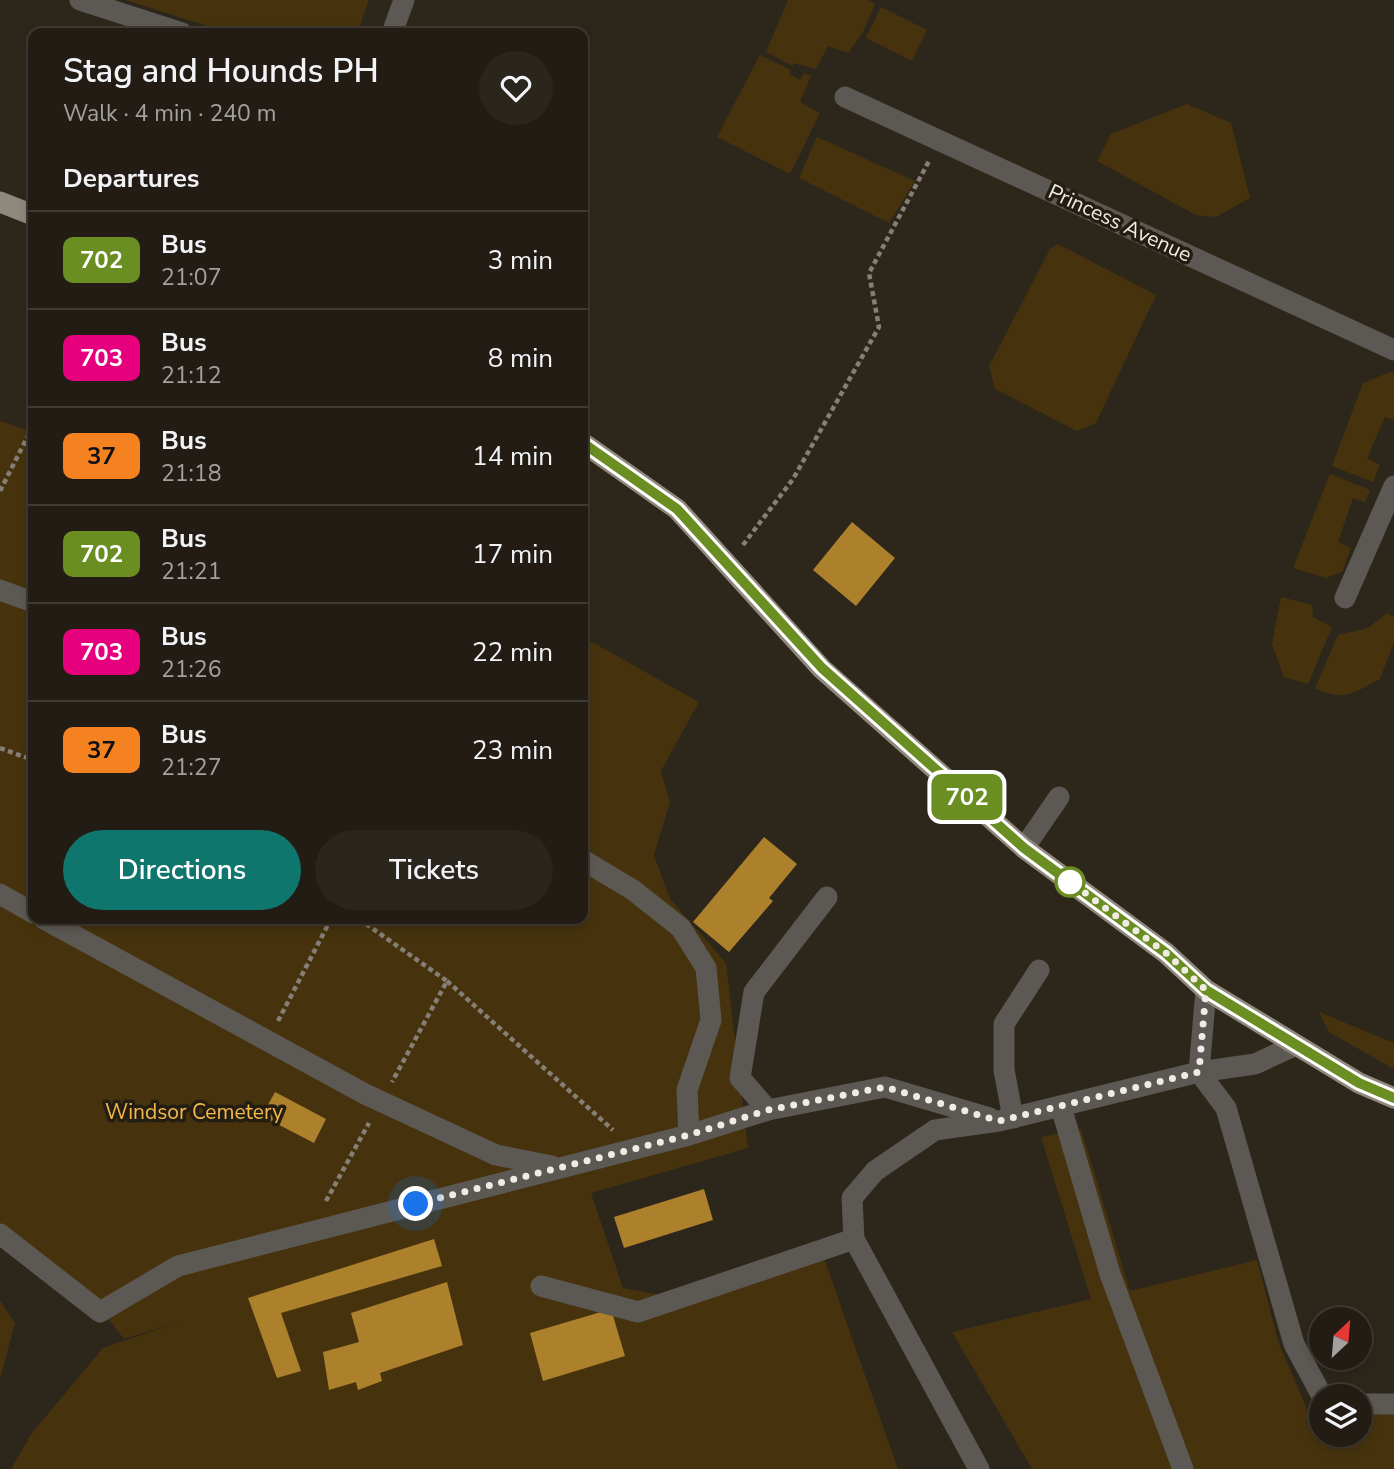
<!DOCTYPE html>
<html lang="en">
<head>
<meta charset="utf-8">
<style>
	:root { --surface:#221c14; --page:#2a251d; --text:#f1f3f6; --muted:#a2a1a0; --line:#3f3a34; --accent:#0f766e }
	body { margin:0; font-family:"Nunito Sans",sans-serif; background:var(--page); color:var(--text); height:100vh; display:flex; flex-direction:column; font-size:26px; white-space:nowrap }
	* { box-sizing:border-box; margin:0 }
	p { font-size:23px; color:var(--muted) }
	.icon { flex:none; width:38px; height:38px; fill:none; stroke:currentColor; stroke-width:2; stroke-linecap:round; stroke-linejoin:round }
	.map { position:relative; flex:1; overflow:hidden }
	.sheet { position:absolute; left:28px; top:28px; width:560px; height:896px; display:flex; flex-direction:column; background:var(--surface); border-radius:14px; box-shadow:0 4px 10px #0003,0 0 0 2px var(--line) }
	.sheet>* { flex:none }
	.badge { padding:0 14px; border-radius:10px; font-size:24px; line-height:46px }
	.needle { width:46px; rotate:26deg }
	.tools { position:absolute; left:1309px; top:1307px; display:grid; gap:14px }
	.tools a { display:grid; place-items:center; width:63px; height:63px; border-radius:50%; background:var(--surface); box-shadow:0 4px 10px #0003,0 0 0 2px var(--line); font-size:35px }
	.you { position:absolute; width:35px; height:35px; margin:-18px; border:5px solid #fff; border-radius:50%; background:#1a73e8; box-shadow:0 0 0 10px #1a73e833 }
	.map>.badge { position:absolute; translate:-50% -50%; box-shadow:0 0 0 4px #fff }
	h2 { padding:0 35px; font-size:26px; line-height:63px }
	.round { display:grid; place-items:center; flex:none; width:74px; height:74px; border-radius:37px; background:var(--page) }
	.head { display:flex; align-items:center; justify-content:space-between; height:119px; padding:0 35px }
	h1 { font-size:33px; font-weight:600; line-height:52px }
	.cta { display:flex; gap:14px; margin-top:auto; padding:14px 35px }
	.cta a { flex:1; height:80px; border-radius:42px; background:var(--accent); color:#fff; font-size:28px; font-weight:600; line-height:80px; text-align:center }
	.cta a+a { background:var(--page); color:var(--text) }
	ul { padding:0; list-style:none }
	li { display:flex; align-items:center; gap:21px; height:98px; padding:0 35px; border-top:2px solid var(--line) }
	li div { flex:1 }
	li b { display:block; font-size:26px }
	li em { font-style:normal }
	li .badge { min-width:77px; font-weight:700; text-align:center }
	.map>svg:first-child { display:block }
	.green { fill:#46330e }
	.building { fill:#ad812c }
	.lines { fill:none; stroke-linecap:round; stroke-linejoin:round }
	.path { stroke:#857f76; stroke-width:4.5; stroke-dasharray:5 3.5; stroke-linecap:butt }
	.minor { stroke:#5c5853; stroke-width:21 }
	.major { stroke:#8f887d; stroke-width:21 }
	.line-casing { stroke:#fff; stroke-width:16 }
	.line { stroke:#6b8e23; stroke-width:10 }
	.walk { stroke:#f0ebe4; stroke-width:7; stroke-dasharray:0 12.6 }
	.stop-dot { fill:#fff; stroke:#6b8e23; stroke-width:3.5 }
	.labels { text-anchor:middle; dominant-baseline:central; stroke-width:7; stroke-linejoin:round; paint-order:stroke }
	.street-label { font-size:21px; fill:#f0ebe4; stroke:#231d12 }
	.park-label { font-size:21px; fill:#f4b848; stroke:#231d12 }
</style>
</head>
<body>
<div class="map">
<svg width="1394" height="1469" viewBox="0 0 1394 1469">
	<rect width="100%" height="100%" fill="#2d261b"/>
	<g class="green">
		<polygon points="126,0 369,0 357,33 229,33"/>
		<polygon points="788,0 868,0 875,4 863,32 848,53 828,46 816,69 794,63 793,66 766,52"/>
		<polygon points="881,7 927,30 912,61 866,38"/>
		<polygon points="760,55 791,70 789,74 800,80 804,73 811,76 800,102 820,113 790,174 717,137"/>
		<polygon points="1187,104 1231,123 1250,198 1216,217 1196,215 1097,161 1111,134"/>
		<polygon points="817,137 915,181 889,223 799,178"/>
		<polygon points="1058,244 1156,295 1096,423 1077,431 995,389 989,366 1050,249"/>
		<polygon points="1390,372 1394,373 1394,420 1385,417 1367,458 1380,465 1373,482 1332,466 1363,383"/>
		<polygon points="0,421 33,432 33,919 583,919 583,637 699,702 661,771 670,802 654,855 670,899 726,963 748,1148 591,1193 623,1288 661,1295 819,1244 898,1469 11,1469 32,1433 103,1348 181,1321 124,1339 104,1313 0,1229"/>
		<polygon points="1330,474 1370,490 1365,502 1353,498 1338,542 1351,548 1342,572 1326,578 1293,568"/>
		<polygon points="1281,597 1312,605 1313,617 1332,627 1308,684 1284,677 1272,644"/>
		<path d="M1387,613L1394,617V642L1380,679C1353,693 1345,702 1315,688L1338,635L1368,628Z"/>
		<polygon points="1319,1012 1394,1043 1394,1069 1329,1032"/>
		<polygon points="1081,1129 1130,1291 1257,1260 1279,1344 1312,1420 1321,1419 1321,1435 1360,1435 1360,1412 1394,1407 1394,1469 1032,1469 952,1332 1091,1299 1041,1137"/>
		<polygon points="0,1301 15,1323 0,1379"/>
	</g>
	<g class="building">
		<polygon points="852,522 895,558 856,606 813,570"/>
		<polygon points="764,837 797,864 769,898 773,901 729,952 693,922"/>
		<polygon points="275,1092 326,1119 314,1143 262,1116"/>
		<polygon points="704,1189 713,1220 624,1248 614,1217"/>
		<polygon points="434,1239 442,1266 281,1313 301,1371 277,1378 248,1298"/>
		<polygon points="447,1282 463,1345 380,1373 382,1381 358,1390 356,1382 329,1390 323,1352 359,1342 351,1313"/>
		<polygon points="611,1309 625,1356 543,1381 530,1333"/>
	</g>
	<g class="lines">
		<g class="path">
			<polyline points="0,491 33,426"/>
			<polyline points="743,545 793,479 879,327 869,273 929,161"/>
			<polyline points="0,748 33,760"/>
			<polyline points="359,919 447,981 392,1082"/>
			<polyline points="447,981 613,1130"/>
			<polyline points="278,1021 331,919"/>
			<polyline points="326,1201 369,1123"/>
		</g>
		<g class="minor">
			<polyline points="80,0 182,33"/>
			<polyline points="392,33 404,0"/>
			<polyline points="845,97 1394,350"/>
			<polyline points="0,590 33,602"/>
			<polyline points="1345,598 1394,486"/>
			<polyline points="1024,848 1059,797"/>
			<polyline points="583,860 633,890 681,928 706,968 711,1020 687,1090 689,1135"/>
			<polyline points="0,894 33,913"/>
			<polyline points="827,897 754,992 740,1078 768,1110 885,1087 990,1118"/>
			<polyline points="44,919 365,1094 496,1155 552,1166"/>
			<polyline points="1296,1045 1255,1064 1199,1072 1226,1108 1294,1344 1322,1396"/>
			<polyline points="1061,1107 1110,1274 1183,1469"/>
			<polyline points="1013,1118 1004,1070 1004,1024 1039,970"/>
			<polyline points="0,1234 100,1312 178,1266 689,1135 768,1110"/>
			<polyline points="541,1286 638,1312 854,1239"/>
			<polyline points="1360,1404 1394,1404"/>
			<polyline points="979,1469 854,1239 852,1198 875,1171 935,1130 999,1121 1199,1072 1206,990"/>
		</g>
		<g class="major">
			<polyline points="0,202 33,215"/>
			<polyline points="583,443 677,509 822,669 1024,848 1166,953 1206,990 1359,1083 1394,1098"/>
		</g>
	</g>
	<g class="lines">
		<g class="line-casing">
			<polyline id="line" points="583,443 677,509 822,668 1024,848 1166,953 1206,990 1359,1083 1394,1098"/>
		</g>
		<use href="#line" class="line"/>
		<polyline class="walk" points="416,1204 689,1135 768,1110 885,1087 999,1121 1199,1072 1206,990 1166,953 1065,878 1070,882"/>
	</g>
	<circle class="stop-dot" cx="1070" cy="882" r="14"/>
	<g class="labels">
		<g class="street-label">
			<text transform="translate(1120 223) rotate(25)">Princess Avenue</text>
		</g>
		<g class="park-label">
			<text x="194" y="1112">Windsor Cemetery</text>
		</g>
	</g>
</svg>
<div class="tools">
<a><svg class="needle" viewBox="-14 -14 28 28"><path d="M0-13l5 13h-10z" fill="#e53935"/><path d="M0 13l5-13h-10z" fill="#a2a1a0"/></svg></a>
<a><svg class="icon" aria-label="layers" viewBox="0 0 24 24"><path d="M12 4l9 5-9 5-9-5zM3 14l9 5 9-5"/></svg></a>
</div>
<div class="you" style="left:416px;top:1204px"></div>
<b class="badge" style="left:967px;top:797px;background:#6b8e23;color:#fff">702</b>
<section class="sheet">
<div class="head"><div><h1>Stag and Hounds PH</h1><p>Walk · 4 min · 240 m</p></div><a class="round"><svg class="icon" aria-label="heart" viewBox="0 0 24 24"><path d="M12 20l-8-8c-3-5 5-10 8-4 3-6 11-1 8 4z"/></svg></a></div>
<h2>Departures</h2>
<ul>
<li><span class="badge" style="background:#6b8e23;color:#fff">702</span><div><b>Bus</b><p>21:07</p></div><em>3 min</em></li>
<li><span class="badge" style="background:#e6007e;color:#fff">703</span><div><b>Bus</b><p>21:12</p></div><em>8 min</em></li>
<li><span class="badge" style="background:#f58220;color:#111">37</span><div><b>Bus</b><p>21:18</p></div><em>14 min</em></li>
<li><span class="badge" style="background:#6b8e23;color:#fff">702</span><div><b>Bus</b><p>21:21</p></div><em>17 min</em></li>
<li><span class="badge" style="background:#e6007e;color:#fff">703</span><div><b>Bus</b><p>21:26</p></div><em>22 min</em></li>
<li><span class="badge" style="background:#f58220;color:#111">37</span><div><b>Bus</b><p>21:27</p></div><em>23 min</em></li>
</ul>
<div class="cta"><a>Directions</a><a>Tickets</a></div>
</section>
</div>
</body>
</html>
